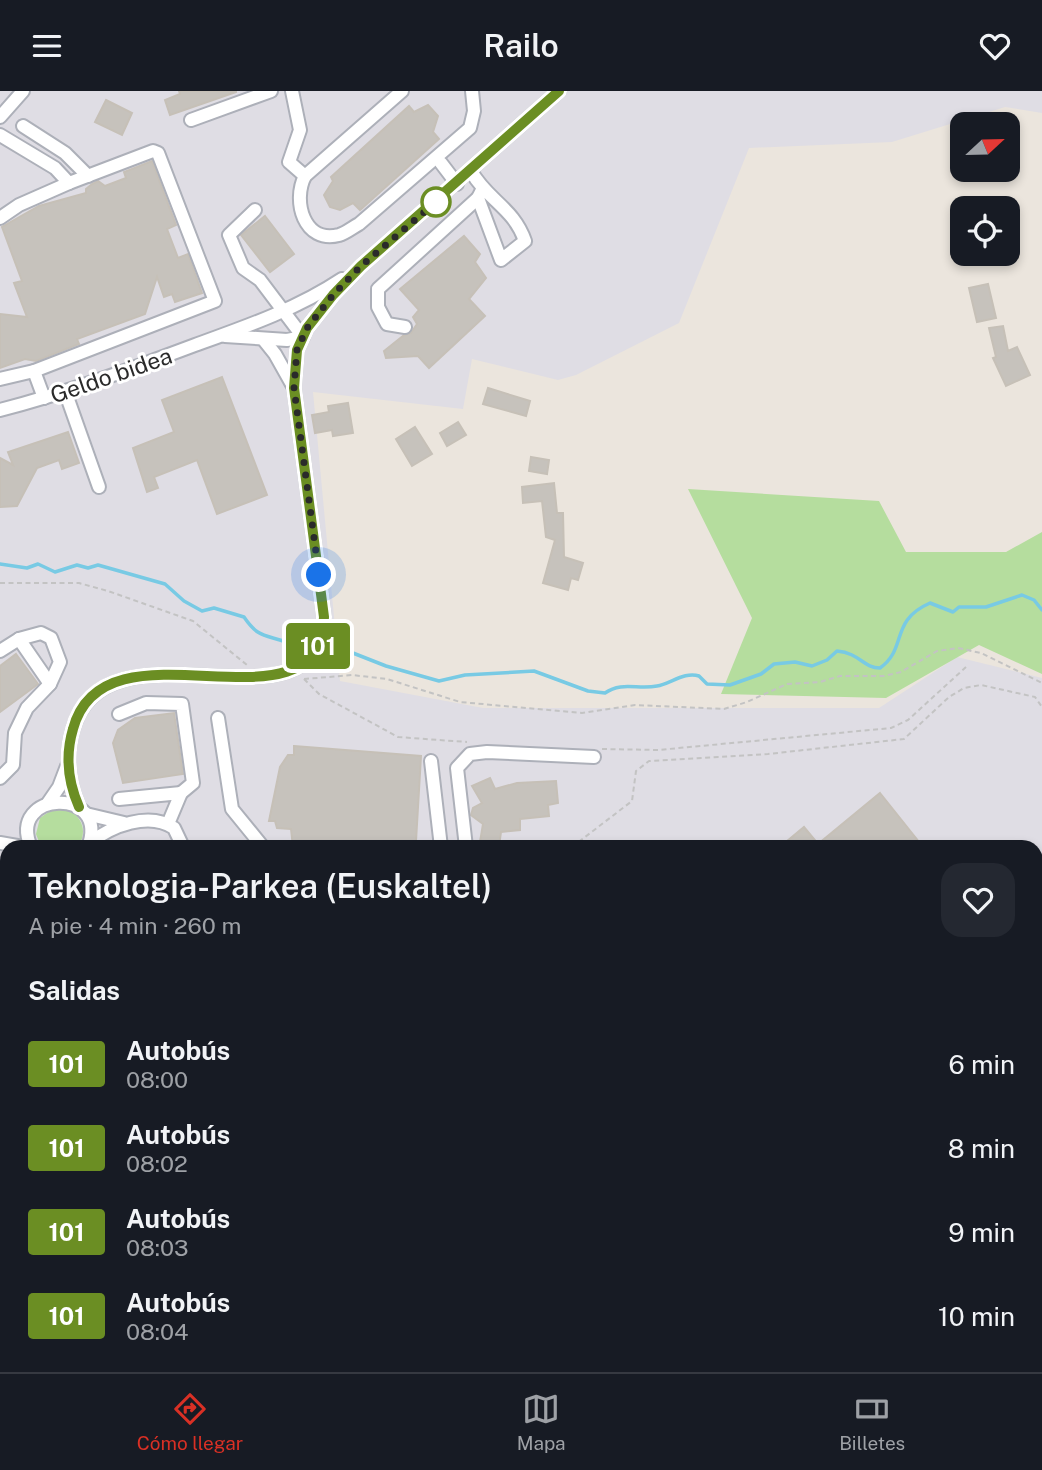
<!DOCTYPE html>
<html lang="es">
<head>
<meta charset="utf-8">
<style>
	:root { --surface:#171b24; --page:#242831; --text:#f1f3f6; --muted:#9ea1a6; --line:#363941; --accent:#d93025 }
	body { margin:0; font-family:"Public Sans",sans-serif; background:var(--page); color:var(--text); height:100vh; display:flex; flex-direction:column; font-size:26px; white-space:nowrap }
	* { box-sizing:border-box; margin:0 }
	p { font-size:23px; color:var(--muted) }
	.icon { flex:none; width:38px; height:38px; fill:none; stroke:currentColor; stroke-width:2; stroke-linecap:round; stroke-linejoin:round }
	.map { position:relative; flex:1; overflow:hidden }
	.panel { position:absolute; left:0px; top:749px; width:1043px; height:532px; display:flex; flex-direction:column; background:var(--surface); border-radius:21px 21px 0 0; box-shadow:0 4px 10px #0003 }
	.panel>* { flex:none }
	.badge { padding:0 14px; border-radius:5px; font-size:24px; line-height:46px }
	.needle { width:46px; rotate:68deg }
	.fabs { position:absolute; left:950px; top:21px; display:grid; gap:14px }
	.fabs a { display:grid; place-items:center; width:70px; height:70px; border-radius:14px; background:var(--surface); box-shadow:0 4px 10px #0003; font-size:35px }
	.you { position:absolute; width:35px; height:35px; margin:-18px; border:5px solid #fff; border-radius:50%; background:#1a73e8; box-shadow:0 0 0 10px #1a73e833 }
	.map>.badge { position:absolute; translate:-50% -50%; box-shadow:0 0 0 4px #fff }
	h2 { padding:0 28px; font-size:26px; line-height:63px }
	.round { display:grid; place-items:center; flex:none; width:74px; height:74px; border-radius:21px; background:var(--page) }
	.head { display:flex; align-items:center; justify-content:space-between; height:119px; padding:0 28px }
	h1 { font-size:33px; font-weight:600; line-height:52px }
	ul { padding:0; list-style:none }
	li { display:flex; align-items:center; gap:21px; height:84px; padding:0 28px }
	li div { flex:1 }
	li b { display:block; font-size:26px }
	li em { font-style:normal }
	li .badge { min-width:77px; font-weight:700; text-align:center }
	header { display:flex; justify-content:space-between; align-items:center; height:91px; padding:0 28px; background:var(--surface); font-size:32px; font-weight:600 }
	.menu { display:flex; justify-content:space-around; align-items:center; height:98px; border-top:2px solid var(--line); background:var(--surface); font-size:19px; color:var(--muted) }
	.menu a { display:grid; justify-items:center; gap:4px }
	.menu .on { color:var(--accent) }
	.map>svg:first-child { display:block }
	.industrial { fill:#dfdde4 }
	.medical { fill:#f1dbdd }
	.green { fill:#b5dd9e }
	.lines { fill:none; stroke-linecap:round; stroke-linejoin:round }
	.stream { stroke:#78cae4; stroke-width:3.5 }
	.building { fill:#c6c2bc; stroke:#c6c0b7; stroke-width:2 }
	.minor-casing { stroke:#adb0b9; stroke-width:16 }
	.path { stroke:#c3c3c3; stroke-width:2; stroke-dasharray:5 3.5; stroke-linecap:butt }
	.minor { stroke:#fff; stroke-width:12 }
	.line-casing { stroke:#fff; stroke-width:16 }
	.line { stroke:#6b8e23; stroke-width:10 }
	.walk { stroke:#2a2a2a; stroke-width:7; stroke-dasharray:0 12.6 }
	.stop-dot { fill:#fff; stroke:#6b8e23; stroke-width:3.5 }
	.labels { text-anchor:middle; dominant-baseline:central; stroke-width:6; stroke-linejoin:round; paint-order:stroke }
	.street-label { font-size:23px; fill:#2a2a2a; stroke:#fff }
</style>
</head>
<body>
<header><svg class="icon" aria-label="menu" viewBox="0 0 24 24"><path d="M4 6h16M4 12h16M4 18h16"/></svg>Railo<svg class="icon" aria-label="heart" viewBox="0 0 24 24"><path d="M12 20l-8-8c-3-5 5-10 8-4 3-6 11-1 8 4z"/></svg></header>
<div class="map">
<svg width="1042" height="1281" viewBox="0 0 1042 1281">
	<rect width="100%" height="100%" fill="#ebe5dd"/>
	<g class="industrial">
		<polygon points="0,0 1042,0 1042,22 1005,16 892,51 749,57 679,232 576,284 558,289 472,268 463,318 313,301 340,590 483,617 879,617 957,566 1042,587 1042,813 1036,817 1036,756 7,756 7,946 0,948"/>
		<polygon points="122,1274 256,1274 223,1281 101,1281"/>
	</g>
	<polygon class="medical" points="7,946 7,1274 129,1274 125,1281 0,1281 0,948"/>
	<g class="green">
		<polygon points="688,398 879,410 906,461 1006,461 1042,441 1042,583 979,554 886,607 721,603 752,527"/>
		<path d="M62,717C81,722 89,739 78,756H41L36,743L40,727L53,718Z"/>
		<polygon points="1042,813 1042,1281 835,1281 832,1274 1036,1274 1036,817"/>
		<polygon points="256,1274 815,1274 801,1281 223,1281"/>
	</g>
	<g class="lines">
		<g class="stream">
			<path d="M0,473L27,477L38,473L55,481L77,474L88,477L98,474L165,493L184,510L202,520L214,517L244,526C259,548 265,543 289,552L298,546L310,549"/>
			<path d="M330,553L386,575L439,590L465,584L534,580L588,600L605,602C622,590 638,599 657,595C670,593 685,580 699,585C700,586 706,592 707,593L730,594L761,583L774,573L795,571L812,575L827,569L837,560C860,562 863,577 880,577C908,557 889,530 930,512L953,521L959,516H986L1022,504L1034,509L1042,519"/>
		</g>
	</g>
	<g class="building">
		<polygon points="179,0 236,0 236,1 170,24 165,9 180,3"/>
		<polygon points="106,9 132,22 122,44 95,31"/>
		<polygon points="428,14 438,25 433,41 439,48 360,119 353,112 340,119 330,116 324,104 333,90 331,86 409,15 414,21"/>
		<polygon points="152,70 176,134 167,138 178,167 188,163 202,202 175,211 172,203 164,206 157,186 145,223 77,248 79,253 36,270 25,268 0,277 0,223 27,226 14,192 22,190 2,136 39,115 86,102 86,98 92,93 98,90 105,95 126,87 124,81"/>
		<polygon points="265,125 294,163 270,181 241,144"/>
		<polygon points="464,145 480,163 475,171 486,187 469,208 485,225 429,277 418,265 386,267 384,260 403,245 411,242 417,233 413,226 419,219 400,198"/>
		<polygon points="988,193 996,227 977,231 969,197"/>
		<polygon points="1003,235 1008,260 1017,256 1030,284 1006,295 993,267 996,266 989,237"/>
		<polygon points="222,286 267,404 217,423 197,369 154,386 158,397 147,401 133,357 174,341 162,309"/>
		<polygon points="488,297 530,310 526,325 483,313"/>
		<polygon points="348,312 353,342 333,345 332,339 315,342 312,324 329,321 328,315"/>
		<polygon points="458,331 466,344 447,355 440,342"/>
		<polygon points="415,336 432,363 412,375 396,348"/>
		<polygon points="68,341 79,372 62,378 59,369 37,377 17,415 0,416 0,367 13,374 8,361"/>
		<polygon points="531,366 549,369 547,383 529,380"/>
		<polygon points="554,392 557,422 563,422 564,466 583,472 578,489 571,487 568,499 543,492 555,449 546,446 542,410 523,412 522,396"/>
		<polygon points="16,563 38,593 0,621 0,575"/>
		<polygon points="174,622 183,683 123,692 113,652 118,639 135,627"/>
		<polygon points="294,655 421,665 416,750 369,756 293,756 291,738 277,737 275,730 269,730 280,676 288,664 294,664"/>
		<polygon points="490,687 495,698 517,692 556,690 558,712 548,714 549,725 520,728 520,739 501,741 499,755 480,751 483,733 471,724 473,717 482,712 472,695"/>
		<polygon points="880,702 923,756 780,756 804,736 818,753"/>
	</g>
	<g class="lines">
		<g class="minor-casing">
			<g id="minor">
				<polyline points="292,0 300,39 289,71 305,85"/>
				<path d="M402,0L305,85C292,110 304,153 339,144C346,142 353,136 359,133L470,37L474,20L472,0"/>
				<polyline points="0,26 23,0"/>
				<polyline points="191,29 271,0"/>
				<polyline points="23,35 65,62 88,85"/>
				<polyline points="0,44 55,77 69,92 153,60 158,62 215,210 34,280 44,307"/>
				<polyline points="441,72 457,93"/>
				<path d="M471,80C487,109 514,117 525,150L501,169L478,107L482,99"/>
				<polyline points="255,119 229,144 243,177 260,189 303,246"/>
				<polyline points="0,127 19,114 69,92"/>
				<polyline points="405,236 387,233 378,216 378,198 478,107"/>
				<polyline points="225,245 287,249 303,246"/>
				<polyline points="263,248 275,263 293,295"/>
				<polyline points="0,288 34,280"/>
				<polyline points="65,300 99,396"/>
				<path d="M0,319C66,302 131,278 195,254C245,236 297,218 342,188"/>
				<polyline points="19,548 50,593"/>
				<polyline points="0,560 19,548 41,542 51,547 60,571 50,593 27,617 15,642 13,674 0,687"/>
				<polyline points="119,623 146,612 182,613 193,692 181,702"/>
				<polyline points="218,627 232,718 263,756"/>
				<polyline points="431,670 441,756"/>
				<polyline points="119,708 181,702 168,733"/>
				<polyline points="48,712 59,696 67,675"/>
				<path d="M79,716C68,691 65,665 73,638C106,519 320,653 324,526L294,297L297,259L307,237L333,204L361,175L559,0"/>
				<polyline points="86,723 124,732"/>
				<polyline points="0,752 23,756"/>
				<path d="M90,752C111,735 149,720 174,737L183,756"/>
				<path d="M31,756C6,699 111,695 88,756"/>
				<polyline points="466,756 457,677 470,663 487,661 594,666"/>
				<polyline points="0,934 7,933"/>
				<polyline points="0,1051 7,1048"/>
				<polyline points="0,1192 7,1190"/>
				<polyline points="0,1220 7,1247 0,1254"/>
				<polyline points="707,1274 717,1281"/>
				<polyline points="142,1281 143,1274"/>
				<polyline points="205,1281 226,1274"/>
			</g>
		</g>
		<g class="path">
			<polyline points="0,492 79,492 108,500 193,530 247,574"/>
			<polyline points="304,588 352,584 387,588 460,611 582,622 635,614 724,618 747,611 787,593 820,591 840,585 884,585 901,581 937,560 958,557 981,562 1042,592"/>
			<polyline points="304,588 319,603 398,646 467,651"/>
			<polyline points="602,658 658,659 891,637 908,629 966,576"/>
			<polyline points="572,756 632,710 636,680 649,670 768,663 904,648 949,606 964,597 981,594 1035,606 1042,616"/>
			<polyline points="1036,801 1042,795"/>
			<polyline points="1035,1274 1042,1279"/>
			<polyline points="971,1281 976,1274"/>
		</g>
		<use href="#minor" class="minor"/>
	</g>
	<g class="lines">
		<g class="line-casing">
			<path id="line" d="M79,716C68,691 65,665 73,638C105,519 320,653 324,526L294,297L297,259L307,237L333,204L361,175L559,0"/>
		</g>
		<use href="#line" class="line"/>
		<polyline class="walk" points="319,484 294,297 297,259 307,237 333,204 361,175 436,111"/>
	</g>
	<circle class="stop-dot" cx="436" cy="111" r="14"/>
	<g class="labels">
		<g class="street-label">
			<text transform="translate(111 284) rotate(-19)">Geldo bidea</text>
		</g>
	</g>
</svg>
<div class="fabs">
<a><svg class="needle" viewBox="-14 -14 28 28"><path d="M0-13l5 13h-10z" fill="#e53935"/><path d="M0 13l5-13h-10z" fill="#9ea1a6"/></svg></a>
<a><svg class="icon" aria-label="locate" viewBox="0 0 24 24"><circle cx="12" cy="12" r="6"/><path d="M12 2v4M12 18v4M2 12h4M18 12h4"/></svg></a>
</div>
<div class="you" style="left:319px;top:484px"></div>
<b class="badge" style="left:318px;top:555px;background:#6b8e23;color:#fff">101</b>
<section class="panel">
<div class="head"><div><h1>Teknologia-Parkea (Euskaltel)</h1><p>A pie · 4 min · 260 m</p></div><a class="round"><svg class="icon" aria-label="heart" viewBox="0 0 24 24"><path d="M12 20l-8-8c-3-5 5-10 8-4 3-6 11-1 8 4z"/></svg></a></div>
<h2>Salidas</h2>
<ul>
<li><span class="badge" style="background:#6b8e23;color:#fff">101</span><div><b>Autobús</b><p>08:00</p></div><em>6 min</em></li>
<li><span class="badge" style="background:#6b8e23;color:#fff">101</span><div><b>Autobús</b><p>08:02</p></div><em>8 min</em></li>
<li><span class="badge" style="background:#6b8e23;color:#fff">101</span><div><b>Autobús</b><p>08:03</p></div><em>9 min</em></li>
<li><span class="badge" style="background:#6b8e23;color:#fff">101</span><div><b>Autobús</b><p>08:04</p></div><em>10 min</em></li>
</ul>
</section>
</div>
<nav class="menu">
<a class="on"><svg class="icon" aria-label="directions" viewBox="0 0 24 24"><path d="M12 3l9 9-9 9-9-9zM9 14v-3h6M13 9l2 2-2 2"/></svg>Cómo llegar</a>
<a><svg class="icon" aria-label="map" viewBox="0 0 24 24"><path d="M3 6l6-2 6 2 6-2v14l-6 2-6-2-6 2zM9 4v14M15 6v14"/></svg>Mapa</a>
<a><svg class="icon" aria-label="tickets" viewBox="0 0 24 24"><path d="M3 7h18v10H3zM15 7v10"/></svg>Billetes</a>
</nav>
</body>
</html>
